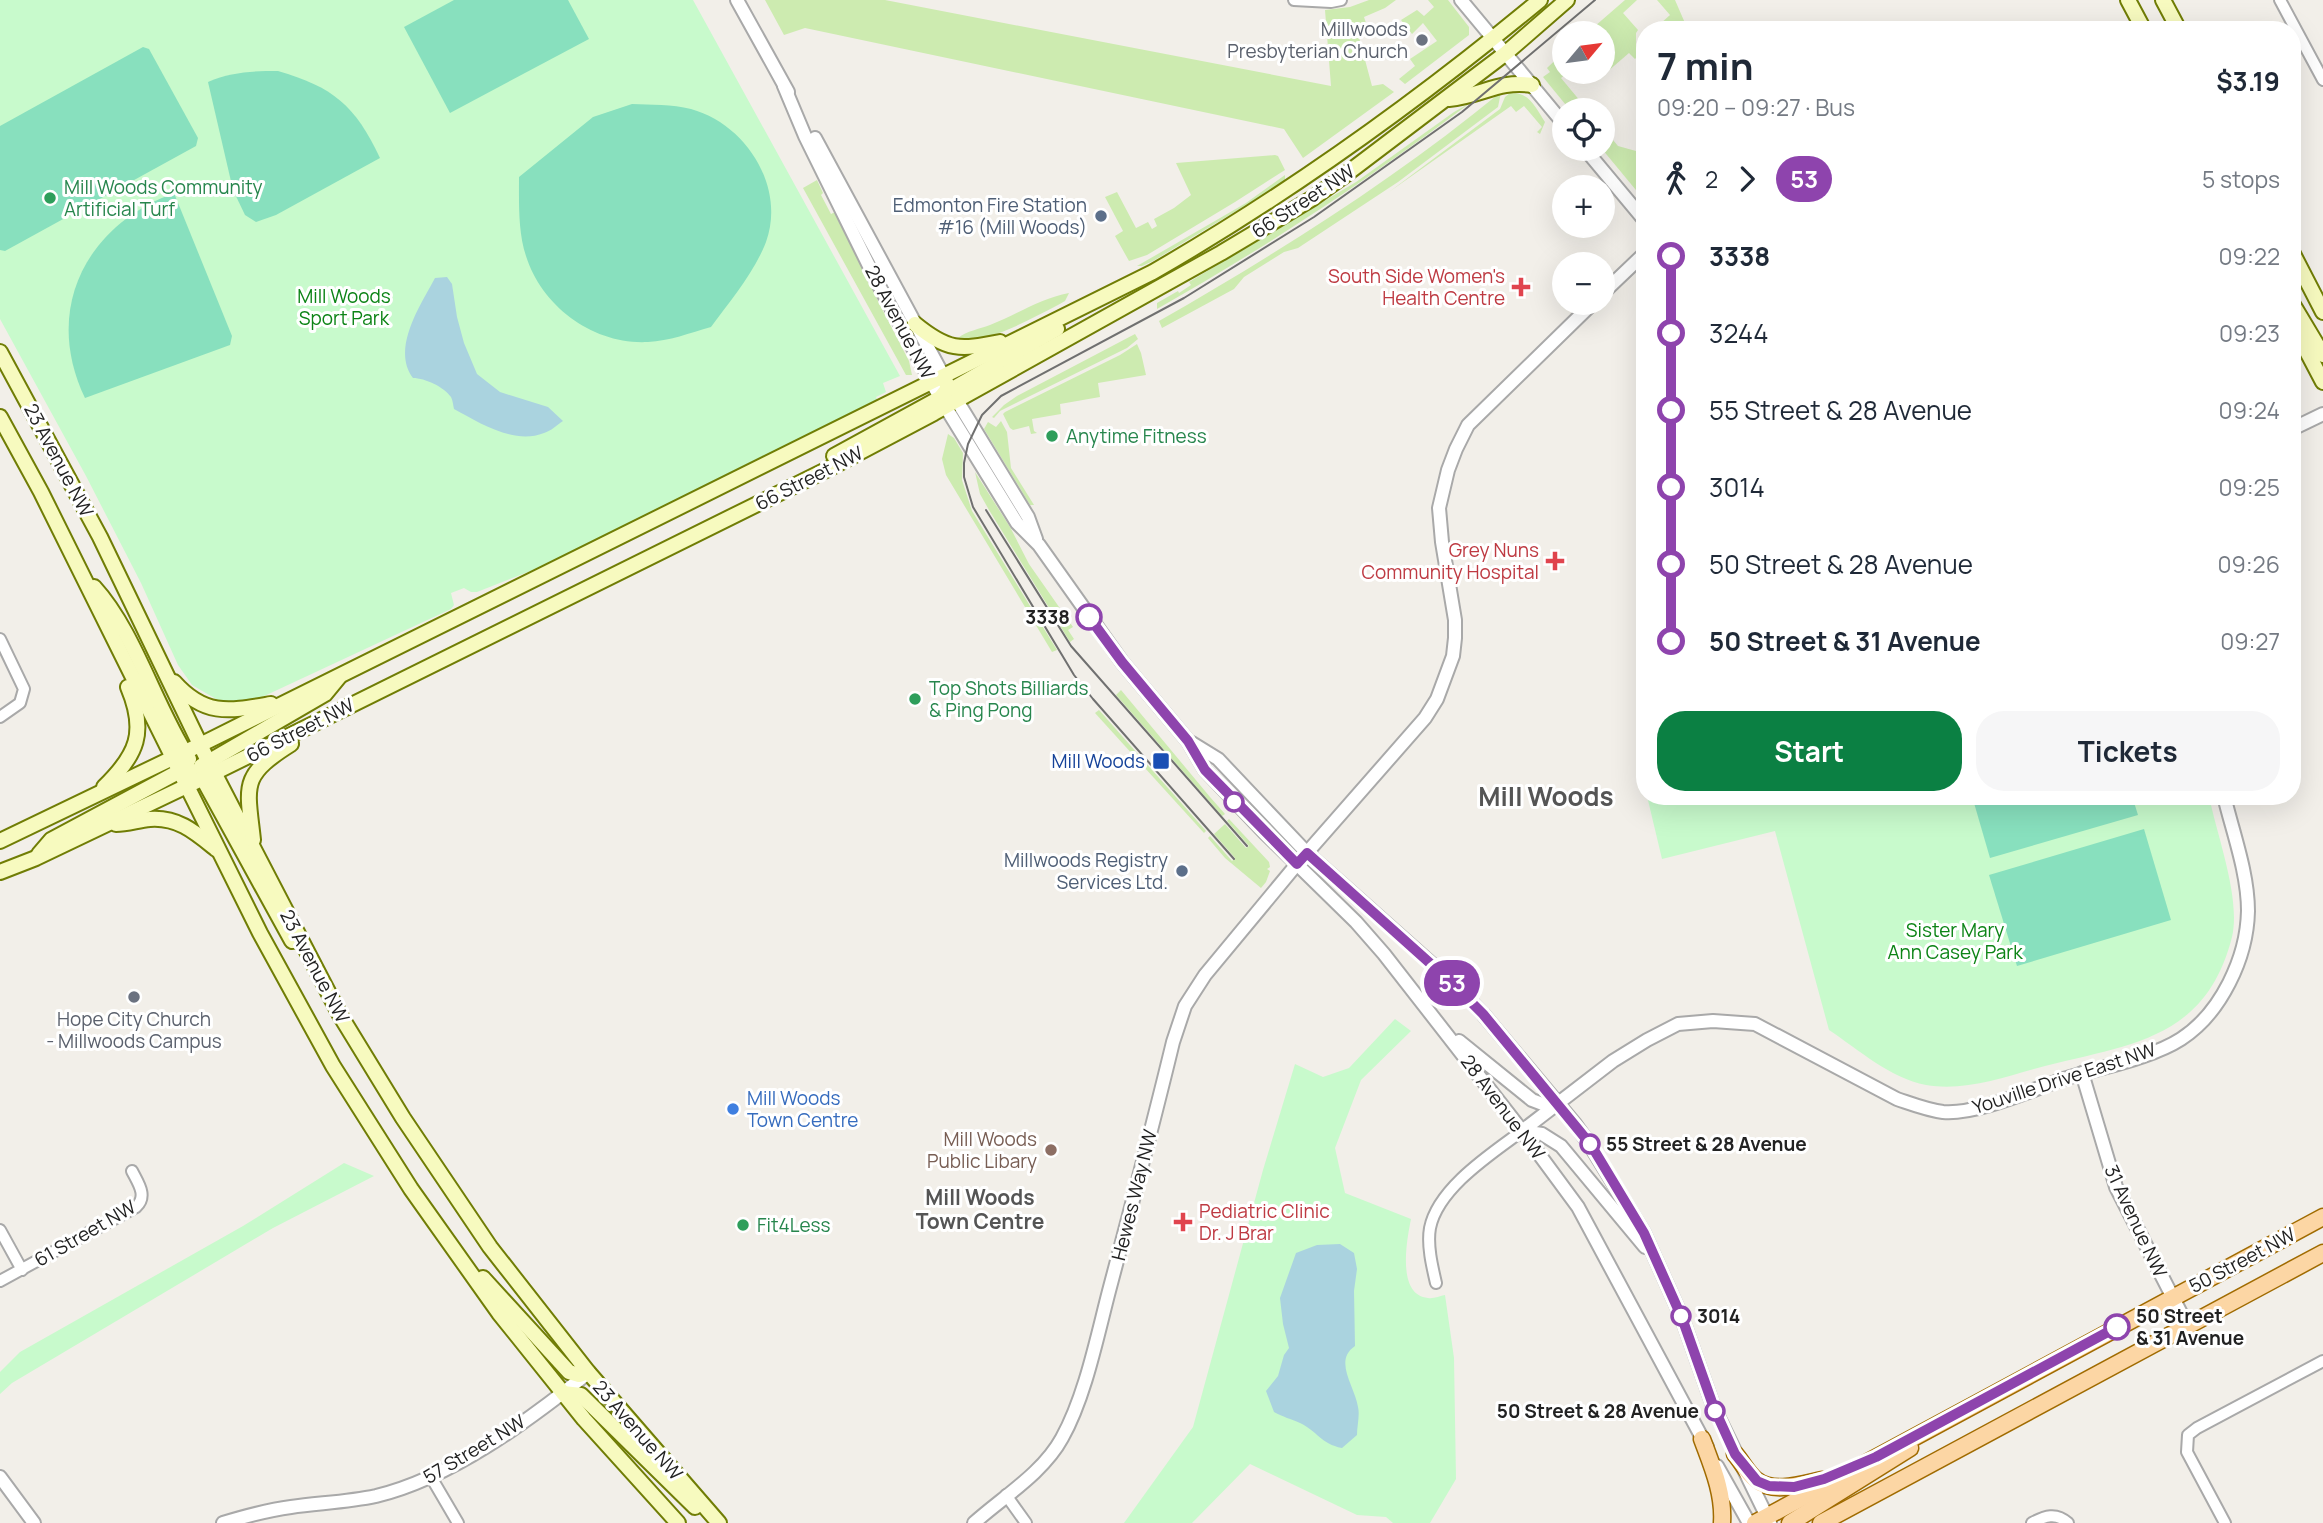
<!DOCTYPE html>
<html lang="en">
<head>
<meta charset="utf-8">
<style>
	:root { --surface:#fff; --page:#f6f6f7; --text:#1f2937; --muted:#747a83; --accent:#0b8043 }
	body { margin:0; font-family:Manrope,sans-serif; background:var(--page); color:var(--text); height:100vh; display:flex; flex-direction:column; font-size:26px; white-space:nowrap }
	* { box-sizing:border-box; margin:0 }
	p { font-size:23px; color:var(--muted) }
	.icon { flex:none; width:38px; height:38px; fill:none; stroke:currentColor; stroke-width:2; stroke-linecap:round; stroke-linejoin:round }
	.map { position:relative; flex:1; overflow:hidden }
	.sheet { position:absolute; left:1636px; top:21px; width:665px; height:784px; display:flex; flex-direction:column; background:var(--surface); border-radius:28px; box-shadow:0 7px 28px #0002 }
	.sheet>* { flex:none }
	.badge { padding:0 14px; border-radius:23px; font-size:24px; line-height:46px }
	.needle { width:46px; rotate:61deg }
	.buttons { position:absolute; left:1552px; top:21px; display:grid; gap:14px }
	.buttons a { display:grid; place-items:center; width:63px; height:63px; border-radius:50%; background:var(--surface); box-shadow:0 7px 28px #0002; font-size:35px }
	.map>.badge { position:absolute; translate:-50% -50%; box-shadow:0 0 0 4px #fff }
	.legs { display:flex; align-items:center; gap:10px; height:77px; padding:0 21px; font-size:23px }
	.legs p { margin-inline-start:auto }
	.overview { display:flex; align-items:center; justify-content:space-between; height:119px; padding:0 21px }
	h1 { font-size:38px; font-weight:700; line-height:52px }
	.primary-button { display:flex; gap:14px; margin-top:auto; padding:14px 21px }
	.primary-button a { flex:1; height:80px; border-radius:28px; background:var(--accent); color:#fff; font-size:28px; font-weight:700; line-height:80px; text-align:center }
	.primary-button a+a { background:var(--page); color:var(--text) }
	ul { padding:0 21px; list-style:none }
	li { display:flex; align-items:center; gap:24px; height:77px; font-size:26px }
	li i { display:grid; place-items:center; width:10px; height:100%; margin:0 9px; background:currentColor }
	li i::after { content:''; width:18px; height:18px; margin:-9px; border:5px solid; border-radius:50%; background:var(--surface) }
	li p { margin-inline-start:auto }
	li:first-child i { background:linear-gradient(#0000 50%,currentColor 0) }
	li:last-child i { background:linear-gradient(currentColor 50%,#0000 0) }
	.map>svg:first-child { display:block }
	.grass { fill:#cdebb0 }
	.park { fill:#c8facc }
	.pitch { fill:#88e0be }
	.water { fill:#aad3df }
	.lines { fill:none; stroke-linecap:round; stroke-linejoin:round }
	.minor-casing { stroke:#a9a9a9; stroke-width:14 }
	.tertiary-casing { stroke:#a9a9a9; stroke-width:16 }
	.secondary-casing { stroke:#707d05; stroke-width:18 }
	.primary-casing { stroke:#a06b00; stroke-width:19 }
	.minor { stroke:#fff; stroke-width:10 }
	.tertiary { stroke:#fff; stroke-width:12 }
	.secondary { stroke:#f7fabf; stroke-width:14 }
	.primary { stroke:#fcd6a4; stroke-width:16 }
	.tram { stroke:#707070; stroke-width:2 }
	.line-1-casing { stroke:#fff; stroke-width:16 }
	.line-1 { stroke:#8e44ad; stroke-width:10 }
	.worship-dot { fill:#6b7280; stroke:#fff; stroke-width:2.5 }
	.leisure-dot { fill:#2e9e5b; stroke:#fff; stroke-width:2.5 }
	.service-dot { fill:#5c6f8a; stroke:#fff; stroke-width:2.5 }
	.health-dot { fill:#e0444e; stroke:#fff; stroke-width:2.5 }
	.stop-1-dot { fill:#fff; stroke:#8e44ad; stroke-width:3.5 }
	.transit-dot { fill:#1a4fb4; stroke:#fff; stroke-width:2.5 }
	.shop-dot { fill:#3f7fe0; stroke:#fff; stroke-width:2.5 }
	.education-dot { fill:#8d6e63; stroke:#fff; stroke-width:2.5 }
	.labels { text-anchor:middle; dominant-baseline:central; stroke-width:6; stroke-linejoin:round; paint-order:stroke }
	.worship-label { font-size:19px; fill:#5b616d; stroke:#fff; text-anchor:end }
	.leisure-label { font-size:19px; fill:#27864d; stroke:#fff; text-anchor:start }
	.street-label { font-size:19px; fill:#222; stroke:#fff }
	.service-label { font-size:19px; fill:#4e5e75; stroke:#fff; text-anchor:end }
	.health-label { font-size:19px; fill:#be3a42; stroke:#fff; text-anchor:end }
	.park-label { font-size:19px; fill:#0c8416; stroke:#fff }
	.stop-label { font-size:19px; font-weight:bold; fill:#222; stroke:#fff; text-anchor:start }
	.transit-label { font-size:19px; fill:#164399; stroke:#fff; text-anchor:end }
	.shop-label { font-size:19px; fill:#366cbe; stroke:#fff; text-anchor:start }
	.education-label { font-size:19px; fill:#785e54; stroke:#fff; text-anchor:end }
	.neighbourhood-label { font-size:21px; font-weight:bold; fill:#555; stroke:#fff }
	.district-label { font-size:26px; font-weight:bold; fill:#555; stroke:#fff }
</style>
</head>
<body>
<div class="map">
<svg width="2323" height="1523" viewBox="0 0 2323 1523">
	<rect width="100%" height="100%" fill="#f2efe9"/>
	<g class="grass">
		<polygon points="765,0 885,0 1331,86 1325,10 1350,7 1369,0 1396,0 1385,8 1364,17 1367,26 1357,30 1372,86 1383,84 1394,92 1303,158 1284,129 805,28 784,35"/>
		<polygon points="1428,0 1448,0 1469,27 1469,35 1405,84 1399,79 1415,66 1410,59 1437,41 1423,23 1412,34 1401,20 1417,10 1424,16 1434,7"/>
		<polygon points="1625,0 1637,0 1623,13 1638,30 1636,33 1636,58 1635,59 1629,53 1600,78 1594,72 1603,72 1603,33 1587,33"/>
		<polygon points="1657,0 1675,0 1688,30 1665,30 1660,24 1670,15"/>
		<polygon points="1564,52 1564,72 1568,72 1561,78 1586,108 1570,110 1543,77 1550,72 1547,68"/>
		<path d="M1501,92L1498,107L1398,182L1298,248L1284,252L1244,277L1234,289L1162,328L1159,321C1278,253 1395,179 1501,92Z"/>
		<path d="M1510,93C1530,92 1535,107 1545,122L1540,134L1537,132L1542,127L1524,106L1516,112L1511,106L1389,192L1500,109L1505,97Z"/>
		<path d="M1470,103C1370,179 1266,247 1157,309V303L1178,291L1179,293L1191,285L1189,282L1356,182L1454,112Z"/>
		<polygon points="1603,128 1618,146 1636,151 1638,144 1645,146 1645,201 1602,149"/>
		<polygon points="1275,155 1278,156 1285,170 1235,202 1147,255 1129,261 1115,236 1123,231 1105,197 1117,192 1136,228 1148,222 1152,229 1157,226 1154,219 1174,208 1191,195 1176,163"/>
		<polygon points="1285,175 1285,180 1281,184 1153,261 1142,266 1137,266 1246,203"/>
		<polygon points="817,180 823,193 821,195 831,214 837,211 880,305 909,361 912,375 906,375 803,188"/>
		<path d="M1069,293L1065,301L1058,305C1026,321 996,340 959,340L958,338C967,331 979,329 990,325C1016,315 1041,298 1069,293Z"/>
		<polygon points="1135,334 1138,339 1127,348 1000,411 994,418 992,417 1004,405 1017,396"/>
		<polygon points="1137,344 1141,353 1146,375 1098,383 1100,397 1060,404 1061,414 1032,419 1034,431 1037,433 1031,434 1029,426 1013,430 1010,428 1003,414 1005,412 1120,355"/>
		<polygon points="1001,421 1007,432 1011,468 1034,505 1030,505 984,429 988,422 996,427"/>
		<polygon points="948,434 954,438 963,453 962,480 972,511 1057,650 1052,652 946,475 942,459"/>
		<polygon points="975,472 1010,527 1029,564 1073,627 1068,630 1074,639 1070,642 989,510 980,494"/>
		<polygon points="1121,690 1210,797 1225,814 1222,816 1116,695"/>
		<polygon points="1099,710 1206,831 1204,833 1095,713"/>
		<polygon points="1229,819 1269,862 1270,867 1267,869 1270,871 1266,882 1261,888 1225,858 1208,838 1210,836 1232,861 1235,858 1214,834 1225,824 1246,848 1249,846 1227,821"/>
	</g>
	<g class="park">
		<polygon points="0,0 693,0 900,376 883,383 886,392 876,397 878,401 873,404 533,570 477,592 471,592 464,588 451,593 454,605 451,609 260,698 245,702 223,703 192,685 178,665 141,583 86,476 0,319"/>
		<path d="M1647,796H2209C2217,836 2241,898 2232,937C2206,1039 2132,1044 2045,1066C2006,1076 1966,1092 1926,1085C1890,1078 1859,1050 1829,1030L1775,831L1662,859Z"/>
		<path d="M1395,1019L1411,1031L1361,1080L1335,1148L1345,1193L1411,1219C1407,1239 1396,1295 1428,1298C1433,1299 1440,1296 1445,1295L1454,1358L1456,1479L1430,1523H1393L1386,1517L1357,1515L1250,1464L1192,1523H1124L1193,1427L1263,1170L1295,1064L1323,1077L1349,1068Z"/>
		<polygon points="344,1163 374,1176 273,1228 12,1383 0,1394 0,1372 20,1352 243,1226"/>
	</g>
	<g class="pitch">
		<polygon points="454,0 568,0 589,39 450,113 404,27"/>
		<polygon points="143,47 149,49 198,138 196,146 5,251 0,250 0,126"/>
		<path d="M278,71C333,87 355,105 380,158L276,215L256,222L245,215L233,190L208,82C231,72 253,71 278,71Z"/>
		<path d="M632,104C651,105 672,104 691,109C746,124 786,187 766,242C754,273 730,301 711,327C690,333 669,341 648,342C594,345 542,307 526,256C518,232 519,203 519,177L593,117Z"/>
		<path d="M174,193L232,336L230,345L85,398C43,310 85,226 174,193Z"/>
		<polygon points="1972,796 2132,796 2138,815 1990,858"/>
		<polygon points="2144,829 2171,920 2017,966 1989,875"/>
	</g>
	<g class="water">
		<path d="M447,277L452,284L457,317L464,343L477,374L500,392L548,407L563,421C557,425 551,431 544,433C514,445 480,423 454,409C453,405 453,401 451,397C444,387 425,378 413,378C391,349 420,306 435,278Z"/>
		<path d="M1340,1244L1354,1253L1357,1269L1354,1291L1355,1346C1333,1361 1355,1386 1358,1407C1360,1415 1357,1426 1357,1435L1342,1448C1321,1444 1317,1431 1300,1423C1291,1419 1283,1417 1274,1412L1266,1391L1278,1376L1284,1355L1289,1348L1283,1324L1280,1298L1296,1253L1317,1245Z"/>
	</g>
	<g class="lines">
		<g class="minor-casing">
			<g id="minor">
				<polyline points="1294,0 1331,2 1341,0"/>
				<polyline points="2280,0 2323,80"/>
				<polyline points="0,639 24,689 20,703 0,717"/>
				<polyline points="0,1230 22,1270"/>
				<path d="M0,1281L136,1207C148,1196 138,1183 132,1171"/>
				<path d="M1436,1283C1432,1266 1427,1245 1430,1228C1438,1188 1491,1154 1522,1131"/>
				<polyline points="431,1477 458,1523"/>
				<polyline points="1006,1495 1026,1523"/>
				<path d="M2032,1523C2045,1516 2056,1512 2068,1523"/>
				<polyline points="2225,1523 2187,1452 2188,1435 2197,1428 2323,1361"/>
			</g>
		</g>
		<g class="tertiary-casing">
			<g id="tertiary">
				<polyline points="737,0 788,92"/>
				<polyline points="1461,0 1564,124"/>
				<polyline points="784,86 805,136 875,278 940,398 1017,523 1039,545 1122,662 1188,741 1205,770 1264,832 1356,922 1384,954 1522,1131 1578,1207 1707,1447"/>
				<polyline points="815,138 956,399 1028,517 1036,539"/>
				<polyline points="1585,149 1645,221"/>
				<polyline points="1603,293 1645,253"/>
				<polyline points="2292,429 2323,414"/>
				<polyline points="1192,743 1218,759 1307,853 1452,982 1483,1014 1575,1124 1590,1145 1644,1233 1682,1318 1714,1408 1770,1523"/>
				<polyline points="1459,1041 1532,1100 1545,1105 1558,1105"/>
				<polyline points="2082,1073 2116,1187 2187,1325"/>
				<path d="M1522,1131L1613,1061L1647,1040L1678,1024L1713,1021L1755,1024L1897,1099C1912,1104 1927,1110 1943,1112C1975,1115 2029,1091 2061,1080C2097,1068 2150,1059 2181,1039C2221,1013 2247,958 2248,911C2248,873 2233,833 2224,796"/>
				<polyline points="1522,1131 1542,1134 1561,1146 1645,1247"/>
				<polyline points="1717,1466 1749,1523"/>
				<polyline points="0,1477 34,1523"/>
				<path d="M223,1523C246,1516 268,1510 291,1507C319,1503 348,1502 376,1496C451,1478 528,1421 588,1373"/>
				<path d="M974,1523C1003,1497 1043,1473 1062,1438C1085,1397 1097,1337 1109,1291C1131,1208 1153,1125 1173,1042L1185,1006L1205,975L1297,864L1425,718L1437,699L1453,656L1455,638V620L1442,542L1439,508L1448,470L1456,449L1468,425L1593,303"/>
			</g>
		</g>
		<g class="secondary-casing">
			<g id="secondary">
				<polyline points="2128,0 2144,30"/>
				<polyline points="2163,0 2179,30"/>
				<path d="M1449,99C1482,96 1498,80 1532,85"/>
				<polyline points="2292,252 2323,312"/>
				<polyline points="2292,303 2323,355"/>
				<polyline points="2292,323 2323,382"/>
				<path d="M915,324C948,351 959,350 1000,342"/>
				<polyline points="0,352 100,537 208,761 340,1015 403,1118 490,1247 588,1372 719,1523"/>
				<polyline points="947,401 954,388 1057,329"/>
				<polyline points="0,417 41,492 260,933 333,1066 411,1189 499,1313 584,1419 678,1523"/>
				<polyline points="834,456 940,398 948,388 944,377"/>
				<path d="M94,587C135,632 155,707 189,759"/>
				<path d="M174,682C205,717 230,711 271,704"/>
				<polyline points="173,758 203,779 292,941"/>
				<polyline points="201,766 325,694 339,677"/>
				<path d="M104,787C137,755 147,732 128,687"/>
				<path d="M116,824C128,824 138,820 150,819C178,817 195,832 216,849"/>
				<path d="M253,840C247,785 240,776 291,744"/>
				<path d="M0,841L210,740L1153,272C1290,193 1418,101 1540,0"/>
				<polyline points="39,854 51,840 180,771 185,767"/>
				<polyline points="0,872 36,858 214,773 828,469 934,413 1221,253 1313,198 1341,178 1506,53 1567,0"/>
				<polyline points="483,1278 569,1372 579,1375 588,1372"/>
				<polyline points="563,1393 581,1395 695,1507"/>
			</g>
		</g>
		<g class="primary-casing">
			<g id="primary">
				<path d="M1702,1439C1712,1466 1724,1493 1722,1523"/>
				<path d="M1735,1454C1742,1462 1748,1474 1756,1480C1773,1494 1803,1484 1822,1480"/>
				<polyline points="1755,1523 2323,1217"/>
				<polyline points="1790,1523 1910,1448"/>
				<polyline points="1821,1523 2323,1253"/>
			</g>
		</g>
		<use href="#minor" class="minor"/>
		<use href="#tertiary" class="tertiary"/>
		<use href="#secondary" class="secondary"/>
		<use href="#primary" class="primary"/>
		<g class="tram">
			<polyline points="986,510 1071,646 1247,846"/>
			<polyline points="1234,859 1093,699 1074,675 973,507 964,477 964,463 968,444 982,415 1001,396 1184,298 1314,217 1462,112 1595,0"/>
		</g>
	</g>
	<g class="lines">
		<g class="line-1-casing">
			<polyline id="line-1" points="1089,617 1122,662 1188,741 1205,770 1297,864 1307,853 1451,982 1483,1014 1591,1145 1644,1233 1682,1318 1714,1408 1735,1454 1757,1481 1769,1486 1794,1487 1824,1479 1876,1457 2117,1327"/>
		</g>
		<use href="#line-1" class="line-1"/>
	</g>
	<g class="worship-dot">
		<circle cx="1422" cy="40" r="7"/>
		<circle cx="134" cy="997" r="7"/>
	</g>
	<g class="leisure-dot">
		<circle cx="50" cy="198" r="7"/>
		<circle cx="1052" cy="436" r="7"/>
		<circle cx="915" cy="699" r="7"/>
		<circle cx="743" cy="1225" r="7"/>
	</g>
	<g class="service-dot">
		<circle cx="1101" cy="216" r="7"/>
		<circle cx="1182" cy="871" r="7"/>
	</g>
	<g class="health-dot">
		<path d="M1517.5 276.5h7v7h7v7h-7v7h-7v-7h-7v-7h7z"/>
		<path d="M1551.5 550.5h7v7h7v7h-7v7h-7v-7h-7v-7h7z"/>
		<path d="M1179.5 1211.5h7v7h7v7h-7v7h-7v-7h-7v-7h7z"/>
	</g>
	<g class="stop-1-dot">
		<circle cx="1089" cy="617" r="12"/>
		<circle cx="1234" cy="802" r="9"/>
		<circle cx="1590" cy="1144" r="9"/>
		<circle cx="1681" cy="1316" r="9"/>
		<circle cx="2117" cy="1327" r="12"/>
		<circle cx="1715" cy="1411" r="9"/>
	</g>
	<rect class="transit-dot" x="1152" y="752" width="18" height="18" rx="3.5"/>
	<circle class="shop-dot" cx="733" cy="1109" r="7"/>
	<circle class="education-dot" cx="1051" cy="1150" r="7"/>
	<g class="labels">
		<g class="worship-label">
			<text x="1408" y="29">Millwoods<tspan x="1408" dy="22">Presbyterian Church</tspan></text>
			<text x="134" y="1019" text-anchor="middle">Hope City Church<tspan x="134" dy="22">- Millwoods Campus</tspan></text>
		</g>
		<g class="leisure-label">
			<text x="64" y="187">Mill Woods Community<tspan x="64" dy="22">Artificial Turf</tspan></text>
			<text x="1066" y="436">Anytime Fitness</text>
			<text x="929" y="688">Top Shots Billiards<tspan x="929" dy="22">&amp; Ping Pong</tspan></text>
			<text x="757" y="1225">Fit4Less</text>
		</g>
		<g class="street-label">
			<text transform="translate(1303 201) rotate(-33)">66 Street NW</text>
			<text transform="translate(900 322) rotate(62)">28 Avenue NW</text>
			<text transform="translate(59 460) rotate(62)">23 Avenue NW</text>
			<text transform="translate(809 478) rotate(-27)">66 Street NW</text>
			<text transform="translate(300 730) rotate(-27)">66 Street NW</text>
			<text transform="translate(315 966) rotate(62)">23 Avenue NW</text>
			<text transform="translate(2064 1078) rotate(-18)">Youville Drive East NW</text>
			<text transform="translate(1503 1107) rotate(53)">28 Avenue NW</text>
			<text transform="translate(1134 1195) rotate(-76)">Hewes Way NW</text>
			<text transform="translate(2136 1221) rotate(65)">31 Avenue NW</text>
			<text transform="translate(85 1233) rotate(-30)">61 Street NW</text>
			<text transform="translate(2242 1260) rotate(-28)">50 Street NW</text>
			<text transform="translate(638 1430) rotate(49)">23 Avenue NW</text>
			<text transform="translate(474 1449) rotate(-31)">57 Street NW</text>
		</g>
		<g class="service-label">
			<text x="1087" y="205">Edmonton Fire Station<tspan x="1087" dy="22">#16 (Mill Woods)</tspan></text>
			<text x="1168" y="860">Millwoods Registry<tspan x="1168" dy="22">Services Ltd.</tspan></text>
		</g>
		<g class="health-label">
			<text x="1505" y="276">South Side Women's<tspan x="1505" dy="22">Health Centre</tspan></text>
			<text x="1539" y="550">Grey Nuns<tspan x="1539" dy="22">Community Hospital</tspan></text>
			<text x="1199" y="1211" text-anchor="start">Pediatric Clinic<tspan x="1199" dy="22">Dr. J Brar</tspan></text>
		</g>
		<g class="park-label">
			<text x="344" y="296">Mill Woods<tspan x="344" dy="22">Sport Park</tspan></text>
			<text x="1955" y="930">Sister Mary<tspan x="1955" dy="22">Ann Casey Park</tspan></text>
		</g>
		<g class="stop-label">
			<text x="1070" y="617" text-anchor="end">3338</text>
			<text x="1606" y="1144">55 Street &amp; 28 Avenue</text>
			<text x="1697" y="1316">3014</text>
			<text x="2136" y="1316">50 Street<tspan x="2136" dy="22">&amp; 31 Avenue</tspan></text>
			<text x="1699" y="1411" text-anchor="end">50 Street &amp; 28 Avenue</text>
		</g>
		<g class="transit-label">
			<text x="1145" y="761">Mill Woods</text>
		</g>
		<g class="shop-label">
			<text x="747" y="1098">Mill Woods<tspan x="747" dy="22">Town Centre</tspan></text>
		</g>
		<g class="education-label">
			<text x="1037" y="1139">Mill Woods<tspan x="1037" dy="22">Public Libary</tspan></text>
		</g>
		<g class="neighbourhood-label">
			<text x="980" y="1197">Mill Woods<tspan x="980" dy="24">Town Centre</tspan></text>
		</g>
		<g class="district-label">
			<text x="1546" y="796">Mill Woods</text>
		</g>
	</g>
</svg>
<div class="buttons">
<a><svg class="needle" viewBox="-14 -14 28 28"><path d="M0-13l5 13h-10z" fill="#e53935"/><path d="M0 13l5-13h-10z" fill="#747a83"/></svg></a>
<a><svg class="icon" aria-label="locate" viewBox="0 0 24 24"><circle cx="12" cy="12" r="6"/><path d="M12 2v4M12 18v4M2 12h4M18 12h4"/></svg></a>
<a>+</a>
<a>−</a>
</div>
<b class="badge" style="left:1452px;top:983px;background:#8e44ad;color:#fff">53</b>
<section class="sheet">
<div class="overview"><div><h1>7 min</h1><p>09:20 – 09:27 · Bus</p></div><b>$3.19</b></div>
<div class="legs"><svg class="icon" aria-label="walk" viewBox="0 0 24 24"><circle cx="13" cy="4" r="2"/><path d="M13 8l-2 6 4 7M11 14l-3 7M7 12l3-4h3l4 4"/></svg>2<svg class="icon" aria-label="forward" viewBox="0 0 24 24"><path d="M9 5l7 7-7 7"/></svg><b class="badge" style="background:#8e44ad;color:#fff">53</b><p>5 stops</p></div>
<ul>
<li><i style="color:#8e44ad"></i><b>3338</b><p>09:22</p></li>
<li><i style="color:#8e44ad"></i><span>3244</span><p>09:23</p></li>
<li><i style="color:#8e44ad"></i><span>55 Street &amp; 28 Avenue</span><p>09:24</p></li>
<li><i style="color:#8e44ad"></i><span>3014</span><p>09:25</p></li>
<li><i style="color:#8e44ad"></i><span>50 Street &amp; 28 Avenue</span><p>09:26</p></li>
<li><i style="color:#8e44ad"></i><b>50 Street &amp; 31 Avenue</b><p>09:27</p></li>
</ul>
<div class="primary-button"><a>Start</a><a>Tickets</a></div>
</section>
</div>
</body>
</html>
